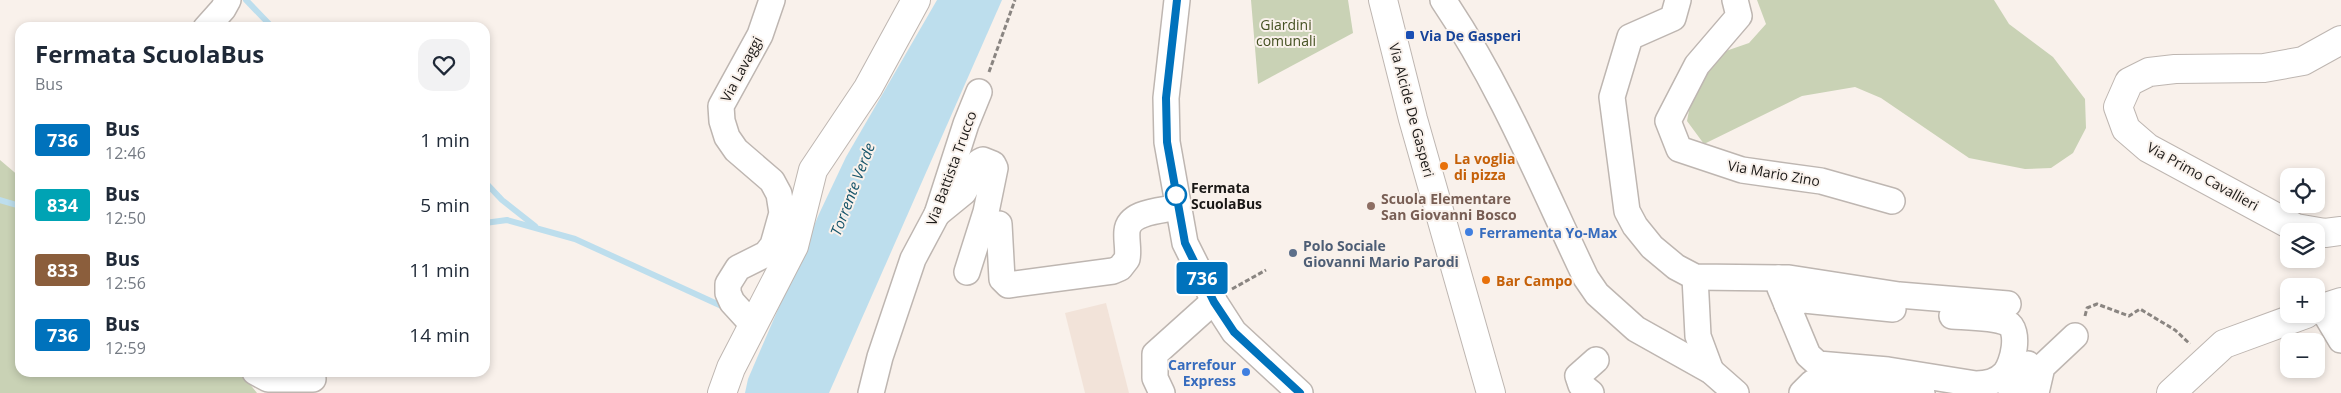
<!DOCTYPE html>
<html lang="en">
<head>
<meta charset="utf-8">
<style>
	:root { --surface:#fff; --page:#f2f2f3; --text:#1f2937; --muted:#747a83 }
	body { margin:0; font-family:"Open Sans",sans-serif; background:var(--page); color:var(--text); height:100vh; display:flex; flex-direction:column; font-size:19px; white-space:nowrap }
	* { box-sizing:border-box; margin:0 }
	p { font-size:16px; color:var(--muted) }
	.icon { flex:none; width:28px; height:28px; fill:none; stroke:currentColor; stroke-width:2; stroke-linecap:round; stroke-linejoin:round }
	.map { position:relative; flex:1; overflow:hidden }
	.details { position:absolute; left:15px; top:22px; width:475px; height:355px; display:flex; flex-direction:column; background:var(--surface); border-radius:15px; box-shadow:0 2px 8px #0003 }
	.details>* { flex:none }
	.badge { padding:0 10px; border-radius:4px; font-size:18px; line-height:32px }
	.buttons { position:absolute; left:2280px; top:168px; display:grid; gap:10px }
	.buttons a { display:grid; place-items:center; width:45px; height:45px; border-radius:10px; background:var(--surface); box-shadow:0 2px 8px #0003; font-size:25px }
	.map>.badge { position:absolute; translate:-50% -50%; box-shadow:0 0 0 2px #fff }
	.round { display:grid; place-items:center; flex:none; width:52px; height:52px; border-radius:15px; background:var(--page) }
	.head { display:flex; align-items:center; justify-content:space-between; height:85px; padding:0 20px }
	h1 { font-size:24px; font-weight:700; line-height:38px }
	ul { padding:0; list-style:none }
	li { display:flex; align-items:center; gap:15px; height:65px; padding:0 20px }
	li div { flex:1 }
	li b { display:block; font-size:19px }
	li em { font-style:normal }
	li .badge { min-width:55px; font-weight:700; text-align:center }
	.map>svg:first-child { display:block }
	.built { fill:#f2e3d9 }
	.green { fill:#c9d2b5 }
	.water { fill:#bddeed }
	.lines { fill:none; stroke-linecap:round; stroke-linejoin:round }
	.stream { stroke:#bddeed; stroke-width:6 }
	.minor-casing { stroke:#beb6b1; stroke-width:28 }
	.major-casing { stroke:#beb6b1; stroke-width:30 }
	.path { stroke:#8a8581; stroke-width:3; stroke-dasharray:5 2.5; stroke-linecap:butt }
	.minor { stroke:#fff; stroke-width:25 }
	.major { stroke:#fff; stroke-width:28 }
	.line-casing { stroke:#fff; stroke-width:11 }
	.line { stroke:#0072bc; stroke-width:8 }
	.transit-dot { fill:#1a4fb4; stroke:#f9f1eb; stroke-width:2 }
	.food-dot { fill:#e8710a; stroke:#f9f1eb; stroke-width:2 }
	.stop-dot { fill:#fff; stroke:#0072bc; stroke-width:2.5 }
	.education-dot { fill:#8d6e63; stroke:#f9f1eb; stroke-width:2 }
	.shop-dot { fill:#3f7fe0; stroke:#f9f1eb; stroke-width:2 }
	.service-dot { fill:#5c6f8a; stroke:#f9f1eb; stroke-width:2 }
	.labels { text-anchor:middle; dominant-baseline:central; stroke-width:4; stroke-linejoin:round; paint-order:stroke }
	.park-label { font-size:14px; fill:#445021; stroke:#f9f1eb }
	.transit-label { font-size:14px; font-weight:bold; fill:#164399; stroke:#f9f1eb; text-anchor:start }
	.street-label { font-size:14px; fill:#1a1816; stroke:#f9f1eb }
	.food-label { font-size:14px; font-weight:bold; fill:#c56008; stroke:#f9f1eb; text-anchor:start }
	.stop-label { font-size:14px; font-weight:bold; fill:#1a1816; stroke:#f9f1eb; text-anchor:start }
	.education-label { font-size:14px; font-weight:bold; fill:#785e54; stroke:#f9f1eb; text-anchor:start }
	.shop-label { font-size:14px; font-weight:bold; fill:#366cbe; stroke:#f9f1eb; text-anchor:start }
	.service-label { font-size:14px; font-weight:bold; fill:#4e5e75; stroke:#f9f1eb; text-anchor:start }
	.water-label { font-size:15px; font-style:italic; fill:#15546a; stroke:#f9f1eb }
</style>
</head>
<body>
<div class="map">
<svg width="2341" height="393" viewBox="0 0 2341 393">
	<rect width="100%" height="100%" fill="#f9f1eb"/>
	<polygon class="built" points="1106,303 1129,393 1085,393 1065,313"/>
	<g class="green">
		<polygon points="1251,0 1348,0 1353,33 1258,84"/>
		<polygon points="1757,0 1994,0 2009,24 2053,57 2085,99 2086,128 2073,153 2051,168 2025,169 1969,158 1881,98 1855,87 1802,96 1704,144 1687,121 1692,95 1723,52 1749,43 1766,24"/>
		<polygon points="0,160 20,177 20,372 241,373 257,393 0,393"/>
	</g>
	<polygon class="water" points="937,0 1002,0 829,393 745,393 748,379 819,214 846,157"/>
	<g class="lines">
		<g class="stream">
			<polyline points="246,0 273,28"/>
			<polyline points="485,182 502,200 535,226"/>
			<polyline points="0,200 20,206"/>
			<polyline points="485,223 507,220 575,239 726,308"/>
		</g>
		<g class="minor-casing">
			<g id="minor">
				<polyline points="1177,0 1166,98 1167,142 1185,243 1214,301 1234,332 1300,393"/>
				<path d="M1443,0C1502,87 1541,184 1586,278L1597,294L1636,329L1711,371L1736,393"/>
				<polyline points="1678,0 1673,18 1630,37 1612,97 1627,211 1635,226 1652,247 1676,267 1695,277 1789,278 1899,295 2008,304"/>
				<polyline points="1735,0 1739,16 1697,65 1668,121 1679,149 1742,170 1821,181 1892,201"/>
				<polyline points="206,28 223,9 228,0"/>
				<polyline points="937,214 964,192 979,162 983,160 993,164 995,168 986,212 967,272"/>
				<path d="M999,224L1002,279L1008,285L1113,271L1120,268L1127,259C1129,250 1126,241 1127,231C1129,211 1162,211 1178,207"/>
				<polyline points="1695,277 1698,336 1711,371"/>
				<path d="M1779,278L1780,288L1808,355L1818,364L1888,370L1976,384C1986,384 1998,381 2005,373C2013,364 2021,330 2007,323C1994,317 1967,317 1952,316"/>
				<polyline points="1787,305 1804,300 1893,309"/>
				<polyline points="2322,308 2341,340"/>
				<polyline points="753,325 732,302 728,293 728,284 738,268 766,254 773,245 782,213 779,194 772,181 736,150 727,137 722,121 721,106 760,35 772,0"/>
				<polyline points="255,372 268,379 313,379"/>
				<polyline points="871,393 880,357 913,259 937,214 966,124 979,92"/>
				<polyline points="1162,393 1155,378 1155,354 1214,301"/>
				<polyline points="1591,393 1581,385 1578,376 1596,360"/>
				<polyline points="1802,393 1812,383 1820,382 1922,393"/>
				<polyline points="2011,393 2028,364"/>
				<polyline points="2036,393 2042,367 2075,336"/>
			</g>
		</g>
		<g class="major-casing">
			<g id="major">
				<polyline points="1383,0 1413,119 1491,393"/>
				<polyline points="2341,40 2303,61 2264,68 2175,69 2149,72 2129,82 2118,107 2126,129 2148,148 2296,228 2325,233 2341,231"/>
				<polyline points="2316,310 2341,302"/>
				<polyline points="722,393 731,368 794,246 813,170 868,88 916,0"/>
				<polyline points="2171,393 2224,344 2306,314"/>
			</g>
		</g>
		<g class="path">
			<polyline points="989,72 1015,0"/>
			<polyline points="1232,289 1266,270"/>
			<polyline points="2085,316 2087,308 2097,304 2129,316 2140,309 2175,330 2190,344"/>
		</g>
		<use href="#minor" class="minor"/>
		<use href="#major" class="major"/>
	</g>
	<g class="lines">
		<g class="line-casing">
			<polyline id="line" points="1177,0 1166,98 1167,142 1185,243 1214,302 1234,332 1300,393"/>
		</g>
		<use href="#line" class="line"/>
	</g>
	<rect class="transit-dot" x="1405" y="30" width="10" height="10" rx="2.5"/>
	<g class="food-dot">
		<circle cx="1444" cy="166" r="5"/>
		<circle cx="1486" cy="280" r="5"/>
	</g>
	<circle class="stop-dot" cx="1176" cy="195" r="10"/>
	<circle class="education-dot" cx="1371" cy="206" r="5"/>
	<g class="shop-dot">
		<circle cx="1469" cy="232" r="5"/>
		<circle cx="1246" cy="372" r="5"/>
	</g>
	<circle class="service-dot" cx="1293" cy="253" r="5"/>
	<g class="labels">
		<g class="park-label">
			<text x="1286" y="24">Giardini<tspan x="1286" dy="16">comunali</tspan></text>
		</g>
		<g class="transit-label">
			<text x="1420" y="35">Via De Gasperi</text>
		</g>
		<g class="street-label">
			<text transform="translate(741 69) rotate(-62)">Via Lavaggi</text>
			<text transform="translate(1412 110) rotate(75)">Via Alcide De Gasperi</text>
			<text transform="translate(951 168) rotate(-70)">Via Battista Trucco</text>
			<text transform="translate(1774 173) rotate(10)">Via Mario Zino</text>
			<text transform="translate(2203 176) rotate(29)">Via Primo Cavallieri</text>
		</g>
		<g class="food-label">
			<text x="1454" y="158">La voglia<tspan x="1454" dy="16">di pizza</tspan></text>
			<text x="1496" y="280">Bar Campo</text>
		</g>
		<g class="stop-label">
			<text x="1191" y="187">Fermata<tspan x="1191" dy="16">ScuolaBus</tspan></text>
		</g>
		<g class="education-label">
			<text x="1381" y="198">Scuola Elementare<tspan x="1381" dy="16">San Giovanni Bosco</tspan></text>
		</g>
		<g class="shop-label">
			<text x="1479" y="232">Ferramenta Yo-Max</text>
			<text x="1236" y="364" text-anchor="end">Carrefour<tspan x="1236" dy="16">Express</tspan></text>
		</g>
		<g class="service-label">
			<text x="1303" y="245">Polo Sociale<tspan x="1303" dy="16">Giovanni Mario Parodi</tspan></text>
		</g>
		<g class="water-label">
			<text transform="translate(852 189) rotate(-69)">Torrente Verde</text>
		</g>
	</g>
</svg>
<div class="buttons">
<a><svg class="icon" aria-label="locate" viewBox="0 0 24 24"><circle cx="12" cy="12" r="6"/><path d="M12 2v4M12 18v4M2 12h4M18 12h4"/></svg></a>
<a><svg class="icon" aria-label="layers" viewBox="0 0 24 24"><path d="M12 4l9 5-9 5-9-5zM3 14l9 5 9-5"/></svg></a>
<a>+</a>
<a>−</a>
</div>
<b class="badge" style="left:1202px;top:278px;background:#0072bc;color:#fff">736</b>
<section class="details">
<div class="head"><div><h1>Fermata ScuolaBus</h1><p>Bus</p></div><a class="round"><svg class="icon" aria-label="heart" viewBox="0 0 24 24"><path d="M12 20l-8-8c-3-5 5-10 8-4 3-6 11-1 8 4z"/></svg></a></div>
<ul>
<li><span class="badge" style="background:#0072bc;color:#fff">736</span><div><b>Bus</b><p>12:46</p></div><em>1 min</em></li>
<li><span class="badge" style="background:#00a3b4;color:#fff">834</span><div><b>Bus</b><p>12:50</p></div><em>5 min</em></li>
<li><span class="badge" style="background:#8b5e3c;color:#fff">833</span><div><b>Bus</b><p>12:56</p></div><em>11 min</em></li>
<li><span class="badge" style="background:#0072bc;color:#fff">736</span><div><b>Bus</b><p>12:59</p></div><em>14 min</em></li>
</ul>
</section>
</div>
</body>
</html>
